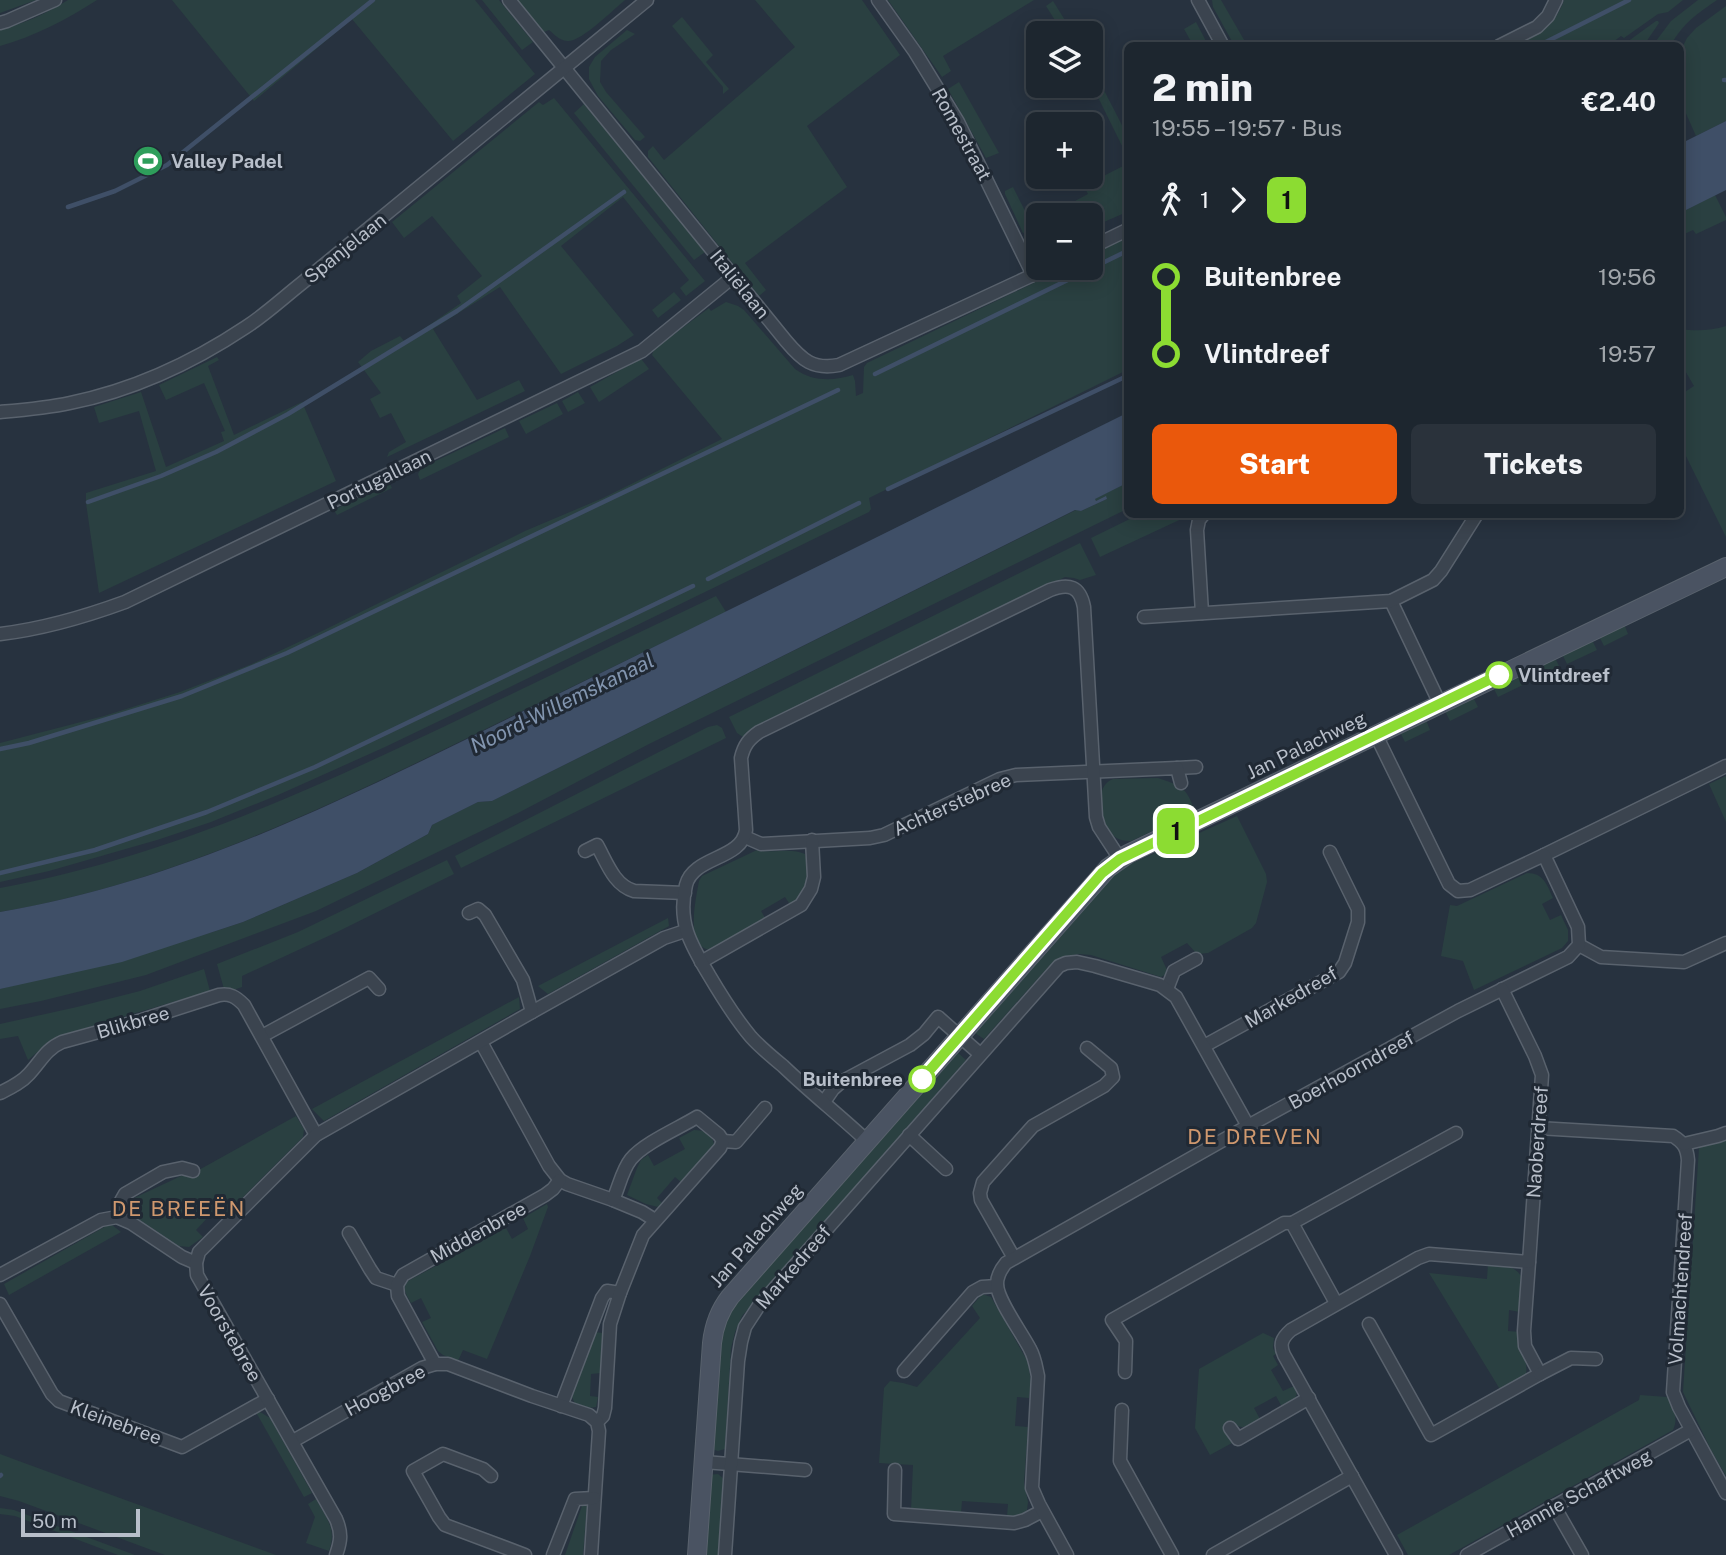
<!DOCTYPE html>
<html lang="en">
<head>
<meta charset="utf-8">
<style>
	:root { --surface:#1d262f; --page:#2a323b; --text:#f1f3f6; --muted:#a0a5aa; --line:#3b434b; --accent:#ea580c }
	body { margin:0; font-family:"Public Sans",sans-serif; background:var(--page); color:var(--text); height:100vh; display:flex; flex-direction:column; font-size:26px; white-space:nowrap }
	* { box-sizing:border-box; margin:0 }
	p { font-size:23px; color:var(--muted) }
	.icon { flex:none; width:38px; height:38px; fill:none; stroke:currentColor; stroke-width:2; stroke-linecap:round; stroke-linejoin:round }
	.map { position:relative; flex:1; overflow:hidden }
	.details { position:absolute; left:1124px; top:42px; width:560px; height:476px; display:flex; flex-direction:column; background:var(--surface); border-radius:10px; box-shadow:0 4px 18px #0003,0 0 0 2px var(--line) }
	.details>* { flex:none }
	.badge { padding:0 14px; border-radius:10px; font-size:24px; line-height:46px }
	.tools { position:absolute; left:1026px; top:21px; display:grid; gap:14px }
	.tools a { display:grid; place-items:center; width:77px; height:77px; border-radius:10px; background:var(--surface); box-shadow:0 4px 18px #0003,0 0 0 2px var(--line); font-size:35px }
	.scale { position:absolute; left:21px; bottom:18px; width:119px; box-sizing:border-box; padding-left:7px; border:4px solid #b8bfca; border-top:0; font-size:19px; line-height:24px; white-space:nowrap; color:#b8bfca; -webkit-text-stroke:5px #202934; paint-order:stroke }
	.map>.badge { position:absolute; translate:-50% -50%; box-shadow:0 0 0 4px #fff }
	.legs { display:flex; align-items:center; gap:10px; height:77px; padding:0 28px; font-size:23px }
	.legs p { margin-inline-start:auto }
	.overview { display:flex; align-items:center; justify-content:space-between; height:119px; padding:0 28px }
	h1 { font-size:38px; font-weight:800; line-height:52px }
	.action { display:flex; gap:14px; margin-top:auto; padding:14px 28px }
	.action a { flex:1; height:80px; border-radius:10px; background:var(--accent); color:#fff; font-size:28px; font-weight:800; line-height:80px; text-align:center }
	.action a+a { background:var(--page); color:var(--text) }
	ul { padding:0 28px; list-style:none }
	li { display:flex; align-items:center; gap:24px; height:77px; font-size:26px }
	li i { display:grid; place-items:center; width:10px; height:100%; margin:0 9px; background:currentColor }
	li i::after { content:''; width:18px; height:18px; margin:-9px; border:5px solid; border-radius:50%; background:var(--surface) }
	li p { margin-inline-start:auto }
	li:first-child i { background:linear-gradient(#0000 50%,currentColor 0) }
	li:last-child i { background:linear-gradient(currentColor 50%,#0000 0) }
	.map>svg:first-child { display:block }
	.green { fill:#2a4041 }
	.water { fill:#3f4f67 }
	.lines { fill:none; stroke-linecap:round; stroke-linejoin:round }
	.stream { stroke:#3f4f67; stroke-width:4.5 }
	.street-casing { stroke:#59626d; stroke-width:15 }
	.secondary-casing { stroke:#59626d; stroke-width:20 }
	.street { stroke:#3b444f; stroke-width:12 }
	.secondary { stroke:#4a5362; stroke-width:18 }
	.line-1-casing { stroke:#fff; stroke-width:16 }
	.line-1 { stroke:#8cdc32; stroke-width:10 }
	.stop-1-dot { fill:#fff; stroke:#8cdc32; stroke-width:3.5 }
	.labels { text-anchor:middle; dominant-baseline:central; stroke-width:6; stroke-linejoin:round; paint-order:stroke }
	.street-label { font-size:19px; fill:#b8bfca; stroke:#202934 }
	.poi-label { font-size:19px; font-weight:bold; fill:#b8bfca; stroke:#202934; text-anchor:start }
	.stop-label { font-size:19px; font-weight:bold; fill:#b8bfca; stroke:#202934; text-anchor:start }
	.water-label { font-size:21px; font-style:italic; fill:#8295af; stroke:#202934 }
	.neighbourhood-label { font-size:21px; letter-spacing:2px; fill:#cf986e; stroke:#202934 }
</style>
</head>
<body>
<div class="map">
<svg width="1726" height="1555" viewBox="0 0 1726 1555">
	<rect width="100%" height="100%" fill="#27323f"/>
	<g class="green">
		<polygon points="0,0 36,0 0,13"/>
		<path d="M68,0H97C66,20 35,36 0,46V29C25,24 47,13 68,0Z"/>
		<polygon points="172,0 475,0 535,74 453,141 352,19 254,101"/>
		<polygon points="482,0 499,0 533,42 522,50"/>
		<path d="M517,0H625C614,9 580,43 567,41C559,40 555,35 549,30L544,32Z"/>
		<polygon points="755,0 862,0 900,55 807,126 847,187 745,263 766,290 759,296 648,157 648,151 653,146 664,160 795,47"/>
		<polygon points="888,0 1034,0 943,56 951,71 942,77"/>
		<polygon points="1212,0 1221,0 1247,45 1234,45 1213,7"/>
		<path d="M1564,0H1683L1668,12L1658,14L1624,38L1621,36L1609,45H1517C1539,35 1556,24 1564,0Z"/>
		<path d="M1698,0H1717C1697,14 1683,23 1671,45H1653L1671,21Z"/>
		<polygon points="1053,1 1073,33 1063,33 1046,6"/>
		<polygon points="1726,6 1726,121 1696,136 1680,100 1680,52 1687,38 1696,28"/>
		<polygon points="682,17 713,55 706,62 729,89 723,94 723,87 672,26"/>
		<polygon points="1656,21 1658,21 1659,23 1644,45 1623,45"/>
		<polygon points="1196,22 1208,45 1193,45 1184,29"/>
		<polygon points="627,30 635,34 611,50 601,61 600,82 606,92 645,137 640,141 635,140 598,96 589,79 589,67 595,57"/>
		<polygon points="1090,63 1127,135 1127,156 1090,81"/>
		<polygon points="959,82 999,153 986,158 948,89"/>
		<polygon points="554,98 705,281 686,296 680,288 689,280 623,197 561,246 634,335 617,346 561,374 500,287 433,329 477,400 519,380 525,391 387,457 389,452 406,442 391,413 380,418 370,399 381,393 358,362 371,351 400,336 405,342 461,303 457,296 482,276 432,216 404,238 392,222 539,102 543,105"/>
		<polygon points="584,104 705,252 694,260 574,113"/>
		<polygon points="1127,164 1127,212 1090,228 1090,215 1082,215 1075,201 1088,194 1084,186"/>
		<polygon points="1013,187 1038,237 1038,247 1031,241 1026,232 1023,233 1005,194 1005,191"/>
		<polygon points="1715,195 1726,217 1726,220 1696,234 1693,230 1680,236 1680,213"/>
		<path d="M1127,238V370L869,498L871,509L869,512L512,686L385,747L278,795L211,822L157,840L49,871L0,882V743L104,716L180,692L252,664L320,632L525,531L603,498L722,439L652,355L654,349L709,308L711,311L726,302L738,306L744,310L795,369C813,382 833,381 853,375L855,381L856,396L863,393L864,367L867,363L1065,268H1090V256Z"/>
		<polygon points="674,292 681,300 658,318 652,310"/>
		<path d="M1726,326V537L1680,444V395L1694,386L1680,362V329C1696,331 1710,331 1726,326Z"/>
		<polygon points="217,357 219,360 208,366 234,435 302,402 336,481 99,593 86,503 86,493 156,471 139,411 99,423 94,407 141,392 166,467 224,441 221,432 225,431 204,383 166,400 159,385"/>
		<polygon points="638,360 642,360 649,369 599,402 590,387"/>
		<polygon points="578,392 585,403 568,412 562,401"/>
		<polygon points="557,403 563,414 526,434 519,421"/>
		<polygon points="505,428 509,437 420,480 418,474 421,468"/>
		<polygon points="389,483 392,488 337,515 334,510"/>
		<polygon points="1127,483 1127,509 649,744 518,813 316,911 146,975 41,1001 0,1009 0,989 213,932 243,922 357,873 428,834 432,825 478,802 492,801 1076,510 1081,511 1107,499 1096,501 1094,499"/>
		<polygon points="1138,515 1190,515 1100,557 1091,538"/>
		<polygon points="1080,543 1096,575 1080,580 1074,578 1065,577 743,737 737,733 729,717"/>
		<path d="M716,596L726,612C635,656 545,700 455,744C310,815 161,885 0,912V888C166,857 311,790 462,718C547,677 631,636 716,596Z"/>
		<polygon points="1624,624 1628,634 1604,646 1599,636"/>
		<polygon points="1592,640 1597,650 1567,664 1562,654"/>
		<polygon points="1555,658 1560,668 1532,681 1527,671"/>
		<polygon points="1520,674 1525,684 1498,697 1494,689 1503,684 1503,681"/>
		<polygon points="1473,697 1478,707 1450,721 1445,711"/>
		<polygon points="1426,720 1430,730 1405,742 1400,732"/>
		<polygon points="717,725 722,728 726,738 461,868 455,856 708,727"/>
		<polygon points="1726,776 1726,822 1709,784"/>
		<path d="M1158,778C1182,786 1186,787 1195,811L1131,841C1125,841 1119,840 1115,837C1100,825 1092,787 1113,779Z"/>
		<polygon points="1237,816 1266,874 1267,882 1256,923 1252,928 1208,953 1197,954 1187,943 1161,957 1167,970 1166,974 1161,977 1091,955 1079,954 1067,956 1049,966 984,1039 975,1033 1070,926 1112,876 1126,866"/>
		<path d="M757,850C774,854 790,847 805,854L809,869L807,889L791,906L785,897L761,911L767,921L711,950C684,947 696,899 699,881L702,876Z"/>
		<polygon points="447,860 454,874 337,932 242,976 242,987 236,989 224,989 217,964 298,932"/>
		<path d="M1527,873C1544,873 1547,885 1553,898L1542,904L1550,920L1561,915L1568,930V941L1562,948L1474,990L1463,961L1441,956L1450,905L1457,906Z"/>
		<polygon points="668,918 669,926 548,994 538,986"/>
		<polygon points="204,969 210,991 62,1035 48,1043 28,1060 18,1036 0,1039 0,1024 77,1007 140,991"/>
		<polygon points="519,997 520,1009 324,1121 312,1109"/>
		<polygon points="958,1053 966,1060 742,1316 735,1332 731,1348 725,1449 718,1451 712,1449 721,1335 726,1319 733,1307"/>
		<path d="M296,1116L304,1129L303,1137L221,1219L214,1211L196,1230L203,1237L189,1247L179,1246L131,1214C126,1209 127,1204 132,1199L181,1176L197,1171Z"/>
		<path d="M694,1130C704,1130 712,1134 714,1144L707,1154L681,1182L675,1177L657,1198L663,1204L658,1207L646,1204L627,1195L637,1168L641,1160L648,1155L654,1166L685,1149L679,1138Z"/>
		<polygon points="1726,1136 1726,1476 1711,1450 1683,1392 1699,1148"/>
		<path d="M547,1204L548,1207L530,1256L487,1359L463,1350L458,1361L443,1355L438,1351L422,1322L431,1318L421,1298L411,1303C407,1295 401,1289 408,1281L506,1228L512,1239L528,1229L523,1218Z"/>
		<polygon points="112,1225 121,1232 9,1295 4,1284 106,1226"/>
		<path d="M1488,1264C1501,1265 1513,1264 1521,1276L1520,1312L1509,1310L1508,1331L1520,1332C1516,1353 1531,1359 1525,1377L1501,1391L1429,1273L1487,1279Z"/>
		<polygon points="982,1294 991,1297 1028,1362 1031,1382 1029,1398 1017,1397 1015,1426 1028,1427 1024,1483 1028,1502 1027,1510 1019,1517 1007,1516 1008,1504 962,1501 961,1513 911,1510 913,1465 879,1463 884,1388 890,1381 903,1383 917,1387 980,1318 972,1306"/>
		<polygon points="594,1332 603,1333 601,1373 591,1374 590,1396 598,1397 596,1407 588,1408 575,1404 572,1397"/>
		<path d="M1263,1333L1274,1338L1273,1348L1276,1354L1273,1356L1278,1365L1271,1370L1283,1391L1294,1386L1297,1393L1295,1399L1282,1407L1276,1396L1254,1408L1260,1419C1250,1425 1242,1432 1233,1422L1224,1427V1429L1232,1443L1210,1455L1195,1428L1199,1369Z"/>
		<path d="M1640,1395L1667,1397C1673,1408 1679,1417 1673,1430L1449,1555H1408L1397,1535L1639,1400Z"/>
		<polygon points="260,1412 270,1418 312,1493 304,1497 257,1414 256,1413"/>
		<polygon points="0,1454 16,1460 276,1555 165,1555 19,1501 0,1496"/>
		<polygon points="718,1474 724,1479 718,1555 705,1555 709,1475"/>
		<path d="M316,1499C327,1520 337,1528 329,1551L306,1543L315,1517L308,1504Z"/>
		<polygon points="583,1503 587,1505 583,1555 565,1555"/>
		<polygon points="0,1508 14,1510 135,1555 118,1555 15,1516 0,1514"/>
	</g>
	<g class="water">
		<polygon points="1726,121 1726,190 1680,213 1680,144"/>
		<path d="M1127,413V483L1095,499L1096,501L1106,496L1107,499L1081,511L1075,510L492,801L478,802L432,825L428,834L357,873L243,922L122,962L0,989V912C193,880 368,787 542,702C738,606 932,510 1127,413Z"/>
	</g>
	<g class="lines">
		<g class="stream">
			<polyline points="1538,46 1629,0"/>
			<polyline points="1724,80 1726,80"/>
			<polyline points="68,207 115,191 167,165 373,0"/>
			<polyline points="875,374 1127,251"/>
			<polyline points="888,489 1127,376"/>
			<polyline points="88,502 161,476 216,452 288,414 457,311 624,192"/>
			<polyline points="708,579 859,503"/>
			<polyline points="0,749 29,743 182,696 287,653 838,390"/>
			<polyline points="0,873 95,850 207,812 315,767 693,586"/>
			<polyline points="0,1476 1,1475"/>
		</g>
		<g class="street-casing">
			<g id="street">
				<path d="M509,0L786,341C802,360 813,370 839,365L1048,268"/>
				<polyline points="878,0 915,52 958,122 1033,275"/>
				<polyline points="1198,0 1223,46"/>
				<polyline points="0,23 7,21 55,0"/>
				<polyline points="1499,46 1537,27 1548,16 1556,0"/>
				<polyline points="1090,248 1127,230"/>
				<path d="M0,412C23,410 47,408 70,403C134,390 192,363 246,327C266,314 283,298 302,283L647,0"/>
				<polyline points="1391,601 1440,704"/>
				<polyline points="1202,613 1197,530 1199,520 1204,514"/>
				<polyline points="1144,617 1391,601 1433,580 1441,571 1477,514"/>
				<path d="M0,634C43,629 84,617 125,602L642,351L734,276"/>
				<polyline points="1177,768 1196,767"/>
				<polyline points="745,837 761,844 870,838 884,835 1000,779 1016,775 1177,768 1181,783"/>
				<path d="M585,851L597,845C607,863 614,885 634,891L685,893"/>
				<polyline points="1544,855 1726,766"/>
				<polyline points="1579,945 1601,957 1684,962 1726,943"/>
				<polyline points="701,962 801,905 811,889 814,877 812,840"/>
				<polyline points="1167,989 1174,971 1196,959"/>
				<polyline points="532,1012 664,938 685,931"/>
				<polyline points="262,1036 369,978 379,989"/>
				<polyline points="481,1042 549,1166 560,1180 567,1184 613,1200 642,1212 655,1220"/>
				<polyline points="1204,1046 1339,972 1345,963 1358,922 1358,909 1330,852"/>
				<path d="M0,1093C10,1088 21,1083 29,1074C41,1061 46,1049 62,1042L142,1020L219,995C230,993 236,997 244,1005L316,1135"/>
				<polyline points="824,1102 833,1089 841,1082 910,1045 924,1034 938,1017 980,1054"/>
				<path d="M1538,1128L1673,1136C1684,1143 1687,1148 1688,1160L1673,1392L1679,1407L1726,1493"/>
				<polyline points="909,1135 946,1169"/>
				<polyline points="723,1141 736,1142 765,1108"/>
				<path d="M867,1141C839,1115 810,1092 783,1066C772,1057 761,1048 751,1037C735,1018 722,997 709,975C691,945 677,922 686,885C693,856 742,860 746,830L741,758C744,745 749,739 759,732L1050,590C1069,583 1080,586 1084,607L1096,817L1099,827L1120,859"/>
				<polyline points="1684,1144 1718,1136 1726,1133"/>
				<polyline points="117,1217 121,1201 125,1194 163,1172 182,1168 193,1171"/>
				<polyline points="1292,1223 1456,1133"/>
				<polyline points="349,1233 370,1269 376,1278 397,1285"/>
				<polyline points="1014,1258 981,1200 980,1193 983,1182 1033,1126 1104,1086 1113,1077 1111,1068 1087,1048"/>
				<polyline points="0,1275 101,1220 117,1217 131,1223 182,1257 196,1263"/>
				<polyline points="0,1304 52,1394 59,1401 182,1447 268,1399"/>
				<polyline points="1369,1324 1431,1435 1540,1374 1525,1346 1524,1331 1529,1262"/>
				<polyline points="435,1364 398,1296 397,1285 403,1275 545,1195 553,1189 560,1180"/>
				<polyline points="904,1371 973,1292 982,1287 997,1286"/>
				<polyline points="1125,1372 1126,1341 1112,1320 1284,1223 1292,1223 1336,1303"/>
				<polyline points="1540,1374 1571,1358 1596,1359"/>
				<polyline points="561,1406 602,1298 607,1291 620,1293"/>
				<polyline points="1122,1410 1120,1461 1172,1555"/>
				<path d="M597,1422L603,1416L605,1408L610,1324L620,1293L643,1235L720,1148L723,1141L719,1135L697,1117C679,1128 644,1143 631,1159C622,1170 619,1187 613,1200"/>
				<polyline points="1230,1428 1238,1439 1309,1398"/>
				<polyline points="293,1441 422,1368 435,1364 448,1364 532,1396 589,1415 597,1422 599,1431 591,1555"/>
				<polyline points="704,1462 805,1470"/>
				<polyline points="895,1470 894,1514 1014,1523 1025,1520 1042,1511"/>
				<polyline points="491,1476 483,1469 443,1454 413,1471 439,1517 445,1525 525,1555"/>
				<polyline points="1554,1506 1582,1555"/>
				<path d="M336,1555C341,1541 342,1533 336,1519L197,1275L196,1263L199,1252L316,1135L532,1012L523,980L485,915L478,909L469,913"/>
				<polyline points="553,1555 575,1499 594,1498"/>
				<polyline points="725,1555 738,1361 741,1342 745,1327 758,1307 1059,966 1066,963 1077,962 1095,966 1160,985 1176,997 1248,1126"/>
				<path d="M1067,1555L1039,1504L1032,1488L1038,1376C1036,1367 1035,1358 1030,1349C1022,1333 997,1300 997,1284C997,1276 1001,1269 1006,1263L1248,1126L1458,1011L1568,957L1579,945L1578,927L1544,855L1470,890L1458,891L1449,884L1376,735"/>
				<polyline points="1213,1555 1352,1476"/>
				<path d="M1396,1555L1284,1355C1279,1344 1282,1338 1291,1330L1418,1258L1429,1254L1529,1262L1542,1075L1535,1056L1502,989"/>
				<polyline points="1467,1555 1691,1430"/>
			</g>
		</g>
		<g class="secondary-casing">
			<path id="secondary" d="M697,1555L712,1343C714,1325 719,1311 730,1297L1108,868L1128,854L1726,567"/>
		</g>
		<use href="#street" class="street"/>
		<use href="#secondary" class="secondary"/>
	</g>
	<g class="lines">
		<g class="line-1-casing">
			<polyline id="line-1" points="922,1079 1102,873 1120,859 1499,675"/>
		</g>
		<use href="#line-1" class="line-1"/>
	</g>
	<defs>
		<g id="stadium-disc" transform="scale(1.575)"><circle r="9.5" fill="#2e9e5b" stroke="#202934"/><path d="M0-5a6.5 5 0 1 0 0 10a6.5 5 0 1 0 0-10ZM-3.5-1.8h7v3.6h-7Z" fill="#fff"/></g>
	</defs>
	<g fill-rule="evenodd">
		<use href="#stadium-disc" x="148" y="161"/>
	</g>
	<g class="stop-1-dot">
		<circle cx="1499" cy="675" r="12"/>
		<circle cx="922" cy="1079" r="12"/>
	</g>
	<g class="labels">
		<g class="street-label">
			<text transform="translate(962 134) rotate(61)">Romestraat</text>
			<text transform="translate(345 248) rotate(-39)">Spanjelaan</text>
			<text transform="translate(740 284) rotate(51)">Italiëlaan</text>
			<text transform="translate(379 479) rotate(-26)">Portugallaan</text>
			<text transform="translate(1306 745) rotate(-26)">Jan Palachweg</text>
			<text transform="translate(952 804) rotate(-24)">Achterstebree</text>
			<text transform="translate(1291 997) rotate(-30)">Markedreef</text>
			<text transform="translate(133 1022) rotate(-16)">Blikbree</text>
			<text transform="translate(1351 1070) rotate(-29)">Boerhoorndreef</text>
			<text transform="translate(1537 1142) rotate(-86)">Naoberdreef</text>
			<text transform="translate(478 1232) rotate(-29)">Middenbree</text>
			<text transform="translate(756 1235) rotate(-49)">Jan Palachweg</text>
			<text transform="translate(793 1267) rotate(-49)">Markedreef</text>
			<text transform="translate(1680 1289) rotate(-86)">Volmachtendreef</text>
			<text transform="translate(230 1333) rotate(60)">Voorstebree</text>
			<text transform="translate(385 1390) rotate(-28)">Hoogbree</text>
			<text transform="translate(116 1422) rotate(20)">Kleinebree</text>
			<text transform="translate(1579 1493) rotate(-29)">Hannie Schaftweg</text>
		</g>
		<g class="poi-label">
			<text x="171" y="161">Valley Padel</text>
		</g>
		<g class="stop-label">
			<text x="1518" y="675">Vlintdreef</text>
			<text x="903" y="1079" text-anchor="end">Buitenbree</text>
		</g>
		<g class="water-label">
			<text transform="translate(562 703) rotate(-26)">Noord-Willemskanaal</text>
		</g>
		<g class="neighbourhood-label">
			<text x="1255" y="1136">DE DREVEN</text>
			<text x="179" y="1208">DE BREEËN</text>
		</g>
	</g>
</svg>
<div class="tools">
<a><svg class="icon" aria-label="layers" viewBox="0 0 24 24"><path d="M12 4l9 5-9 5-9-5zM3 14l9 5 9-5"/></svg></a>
<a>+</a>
<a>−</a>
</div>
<div class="scale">50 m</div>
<b class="badge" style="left:1176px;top:831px;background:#8cdc32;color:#111">1</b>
<section class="details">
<div class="overview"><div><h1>2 min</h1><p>19:55 – 19:57 · Bus</p></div><b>€2.40</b></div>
<div class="legs"><svg class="icon" aria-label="walk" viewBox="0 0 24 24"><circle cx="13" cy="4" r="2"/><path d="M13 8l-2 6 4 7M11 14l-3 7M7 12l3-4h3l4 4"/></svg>1<svg class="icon" aria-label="forward" viewBox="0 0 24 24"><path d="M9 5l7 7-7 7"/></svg><b class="badge" style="background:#8cdc32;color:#111">1</b></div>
<ul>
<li><i style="color:#8cdc32"></i><b>Buitenbree</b><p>19:56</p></li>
<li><i style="color:#8cdc32"></i><b>Vlintdreef</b><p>19:57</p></li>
</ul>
<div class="action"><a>Start</a><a>Tickets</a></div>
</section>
</div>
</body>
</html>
